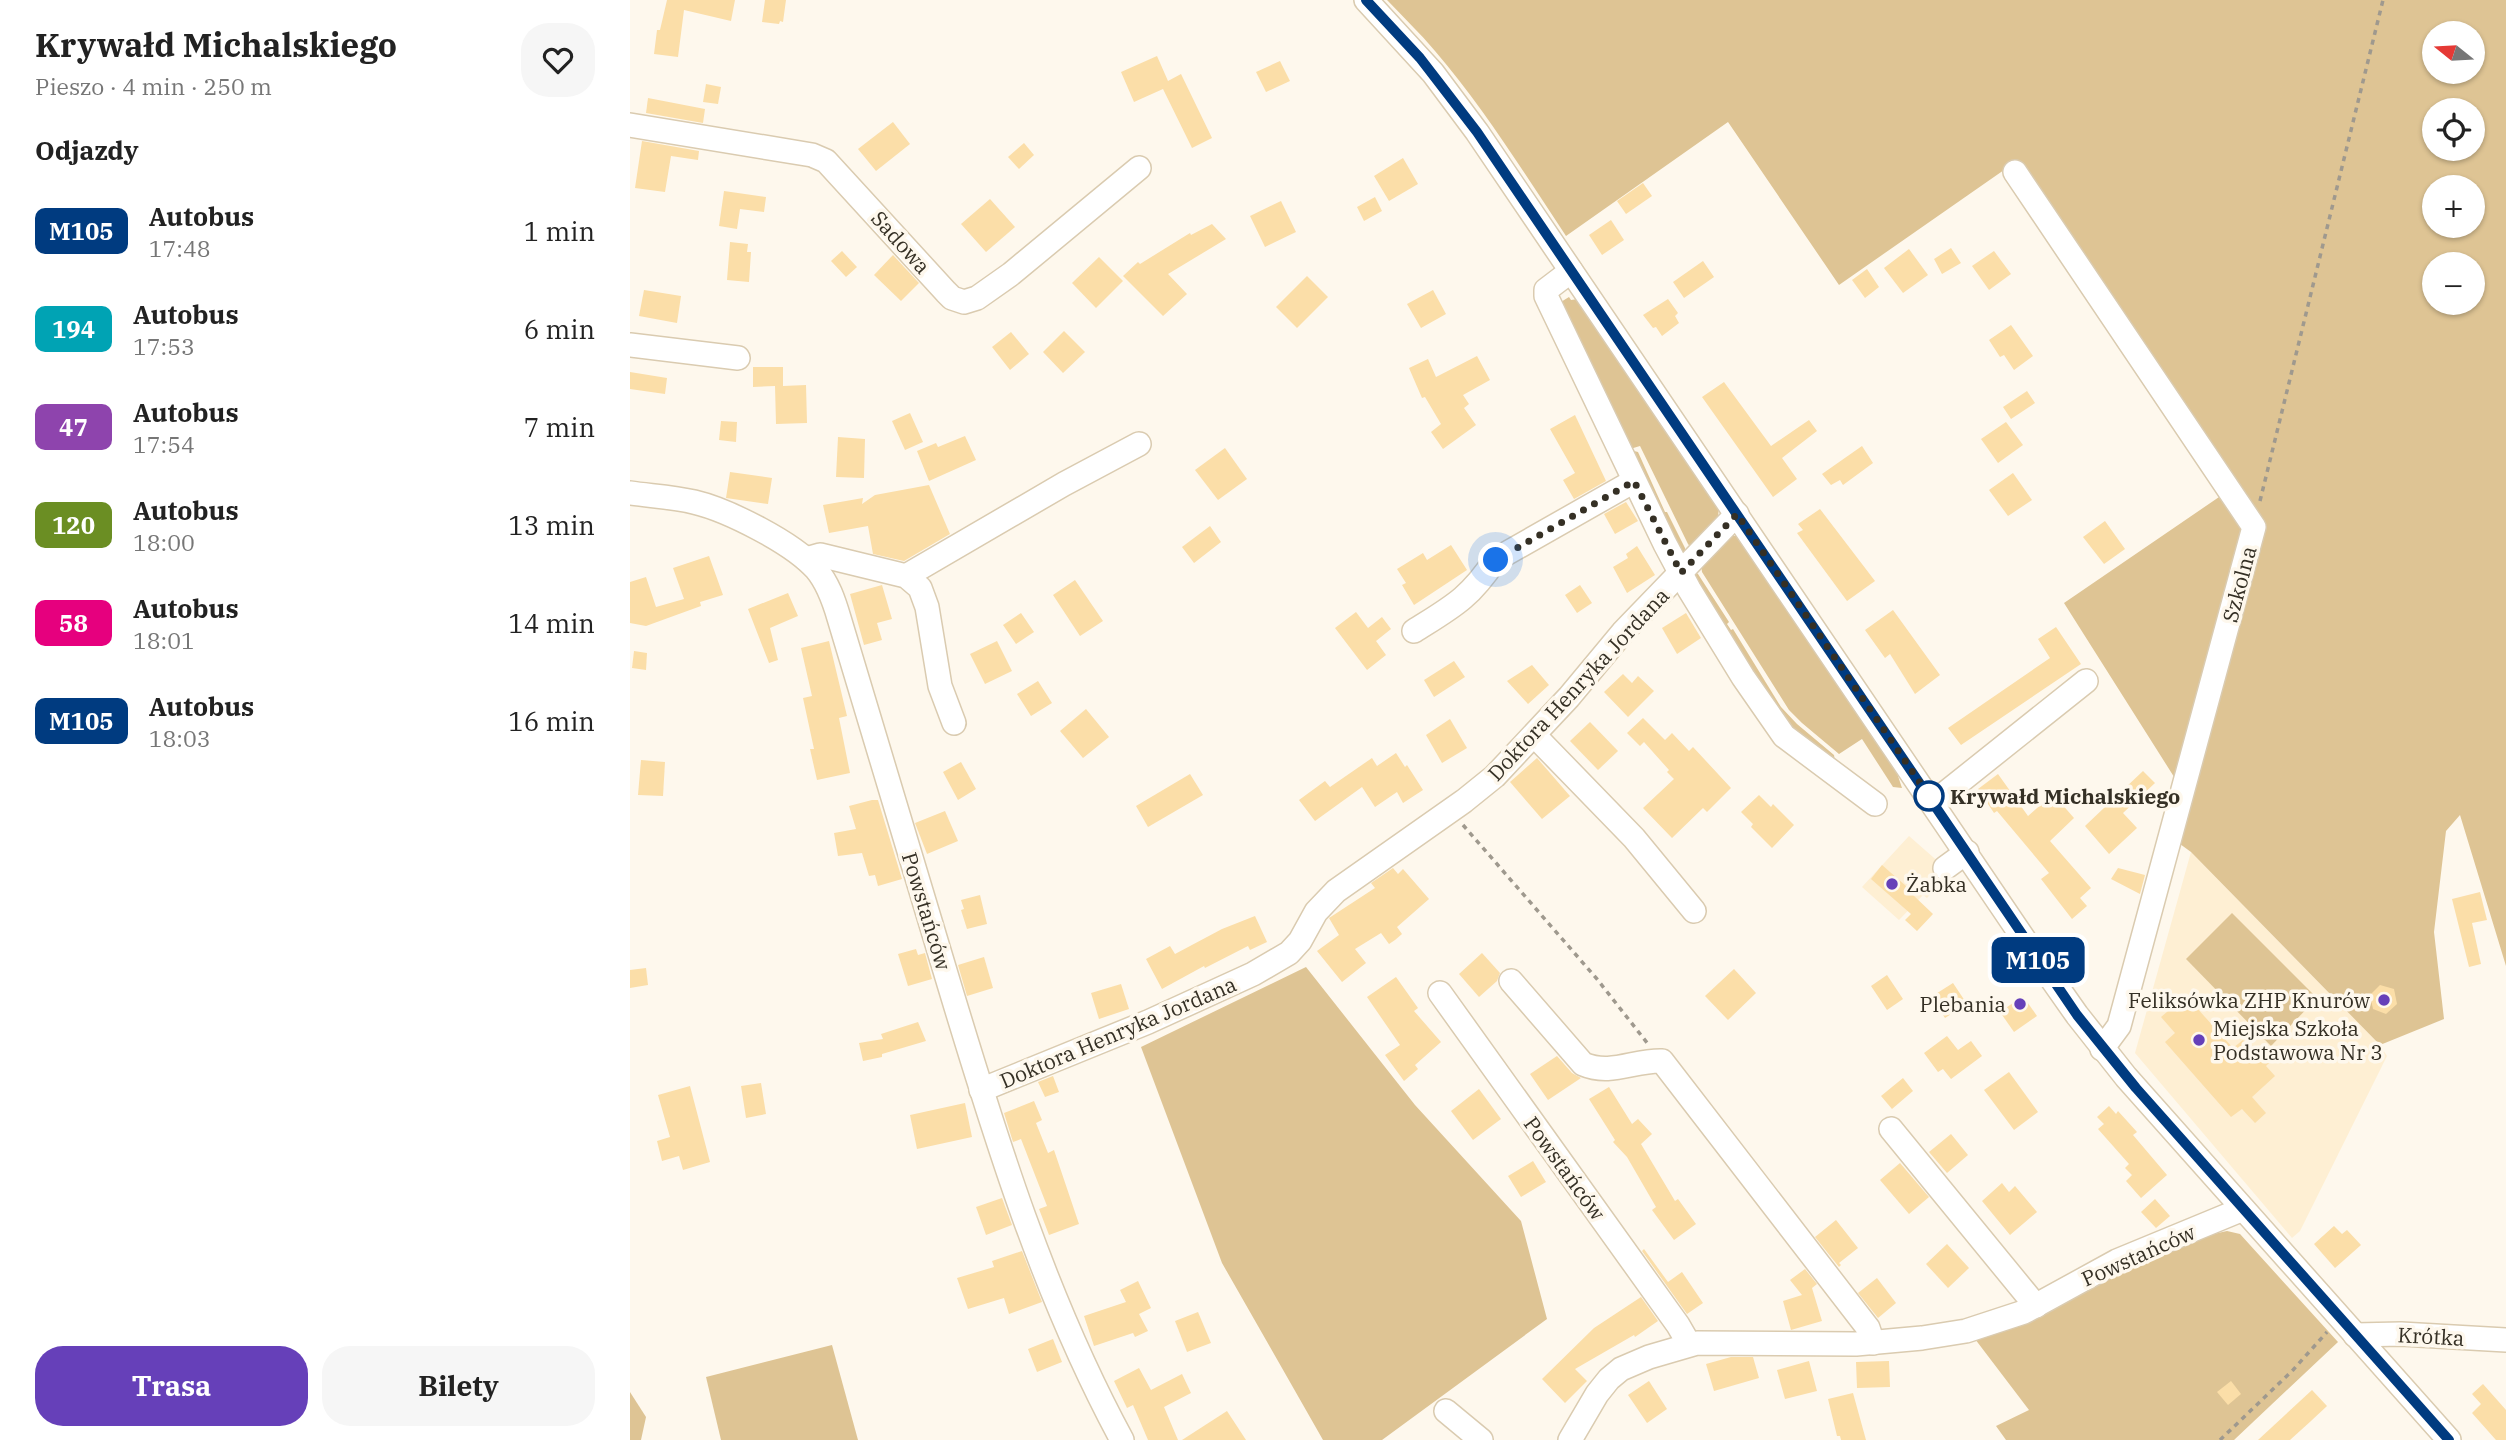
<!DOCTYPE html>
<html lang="pl">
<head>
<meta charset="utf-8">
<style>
	:root { --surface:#fff; --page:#f6f6f6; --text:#222; --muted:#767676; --accent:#6640b9 }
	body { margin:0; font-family:"IBM Plex Serif",serif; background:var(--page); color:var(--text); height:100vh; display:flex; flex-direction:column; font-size:26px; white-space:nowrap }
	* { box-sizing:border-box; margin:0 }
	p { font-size:23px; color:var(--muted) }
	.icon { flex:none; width:38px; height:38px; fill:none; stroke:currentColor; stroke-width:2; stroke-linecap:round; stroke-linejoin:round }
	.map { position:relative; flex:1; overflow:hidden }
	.drawer { display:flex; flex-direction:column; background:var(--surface); width:630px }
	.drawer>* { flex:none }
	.badge { padding:0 14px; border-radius:10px; font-size:24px; line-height:46px }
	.needle { width:46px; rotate:288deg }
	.buttons { position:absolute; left:1792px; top:21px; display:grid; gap:14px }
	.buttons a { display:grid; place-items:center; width:63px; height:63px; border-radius:50%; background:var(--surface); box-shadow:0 2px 5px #0004; font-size:35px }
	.you { position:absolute; width:35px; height:35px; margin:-18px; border:5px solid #fff; border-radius:50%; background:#1a73e8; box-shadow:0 0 0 10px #1a73e833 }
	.map>.badge { position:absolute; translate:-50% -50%; box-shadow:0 0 0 4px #fff }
	h2 { padding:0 35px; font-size:26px; line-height:63px }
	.round { display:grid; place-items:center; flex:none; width:74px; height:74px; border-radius:28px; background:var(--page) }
	.head { display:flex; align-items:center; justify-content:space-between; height:119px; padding:0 35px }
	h1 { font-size:33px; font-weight:700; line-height:52px }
	.primary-button { display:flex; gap:14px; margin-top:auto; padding:14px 35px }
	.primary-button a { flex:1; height:80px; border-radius:28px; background:var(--accent); color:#fff; font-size:28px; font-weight:700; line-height:80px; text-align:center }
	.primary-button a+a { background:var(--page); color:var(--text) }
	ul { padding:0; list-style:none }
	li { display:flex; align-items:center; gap:21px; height:98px; padding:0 35px }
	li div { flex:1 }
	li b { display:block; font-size:26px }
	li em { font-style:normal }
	li .badge { min-width:77px; font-weight:700; text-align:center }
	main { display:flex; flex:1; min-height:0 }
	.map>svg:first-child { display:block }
	.built { fill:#feefd3 }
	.green { fill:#dec494; fill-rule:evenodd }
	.building { fill:#fbdea8 }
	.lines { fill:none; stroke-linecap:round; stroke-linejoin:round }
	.minor-casing { stroke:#dacbb0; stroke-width:26 }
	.path { stroke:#9f998e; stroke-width:3.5; stroke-dasharray:5 5; stroke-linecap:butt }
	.minor { stroke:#fff; stroke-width:23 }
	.line-casing { stroke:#fff; stroke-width:16 }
	.line { stroke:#003b80; stroke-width:10 }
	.walk { stroke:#353025; stroke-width:7; stroke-dasharray:0 12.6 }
	.stop-dot { fill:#fff; stroke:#003b80; stroke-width:3.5 }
	.poi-dot { fill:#6640b9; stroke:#fef8ed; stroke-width:2.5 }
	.labels { text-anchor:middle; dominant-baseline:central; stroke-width:7; stroke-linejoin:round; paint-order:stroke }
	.street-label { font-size:21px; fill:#353025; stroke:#fef8ed }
	.stop-label { font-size:21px; font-weight:bold; fill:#353025; stroke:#fef8ed; text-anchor:start }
	.poi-label { font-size:21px; fill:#353025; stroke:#fef8ed; text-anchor:start }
</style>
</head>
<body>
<main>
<section class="drawer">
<div class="head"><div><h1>Krywałd Michalskiego</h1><p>Pieszo · 4 min · 250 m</p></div><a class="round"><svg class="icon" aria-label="heart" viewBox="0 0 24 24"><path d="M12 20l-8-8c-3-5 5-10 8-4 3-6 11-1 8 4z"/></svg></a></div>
<h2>Odjazdy</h2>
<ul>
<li><span class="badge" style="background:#003b80;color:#fff">M105</span><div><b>Autobus</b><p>17:48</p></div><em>1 min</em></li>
<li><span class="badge" style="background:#00a3b4;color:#fff">194</span><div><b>Autobus</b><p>17:53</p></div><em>6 min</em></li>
<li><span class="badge" style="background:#8e44ad;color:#fff">47</span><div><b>Autobus</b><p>17:54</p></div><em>7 min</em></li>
<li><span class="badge" style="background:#6b8e23;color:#fff">120</span><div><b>Autobus</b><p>18:00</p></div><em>13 min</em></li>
<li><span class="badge" style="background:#e6007e;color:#fff">58</span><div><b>Autobus</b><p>18:01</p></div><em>14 min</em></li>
<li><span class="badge" style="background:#003b80;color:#fff">M105</span><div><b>Autobus</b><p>18:03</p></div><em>16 min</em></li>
</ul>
<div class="primary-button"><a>Trasa</a><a>Bilety</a></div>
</section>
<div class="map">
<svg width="1876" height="1440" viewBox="0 0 1876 1440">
	<rect width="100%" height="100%" fill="#fef8ed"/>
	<g class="built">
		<polygon points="1279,836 1320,872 1297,898 1293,895 1269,920 1232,887"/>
		<polygon points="1561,852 1750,1045 1757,1056 1670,1231 1662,1238 1505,1053"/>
	</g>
	<g class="green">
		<path d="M757,0H1876V966L1830,815L1816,831L1804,932L1814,1019L1750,1045L1561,852L1550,844L1546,780L1434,603L1592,495L1374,170L1209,285L1098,122L936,236C894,173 854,108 805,51C790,33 773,17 757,0ZM1804,33H1843V72H1804ZM1804,110H1843V149H1804ZM1804,187H1843V226H1804ZM1804,264H1843V303H1804Z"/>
		<polygon points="939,297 941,300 948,299 1089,508 1087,525 1062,549 1058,544 1010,446 1000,449 926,305"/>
		<polygon points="1004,451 1008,452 1035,512 1037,512 1055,548 1055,554 1048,555 1002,453"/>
		<polygon points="1099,536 1108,536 1264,764 1272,788 1263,787 1232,739 1209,754 1172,723 1159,710 1072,572 1071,564"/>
		<polygon points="1063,571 1068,574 1099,622 1097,624 1101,630 1103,629 1151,707 1167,724 1204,755 1205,761 1159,733 1067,591"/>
		<polygon points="1602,913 1687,998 1641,1046 1556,959"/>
		<polygon points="676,967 785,1105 891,1221 917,1319 752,1440 693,1440 592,1263 511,1047"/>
		<polygon points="1597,1231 1610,1234 1708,1342 1604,1440 1376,1440 1366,1426 1399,1410 1345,1339 1404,1319 1491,1270 1579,1235"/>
		<polygon points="202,1345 228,1440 91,1440 76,1377"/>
		<polygon points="0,1392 16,1417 11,1440 0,1440"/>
	</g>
	<g class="building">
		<polygon points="37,0 105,0 101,21 54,10 48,57 24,54 27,30 30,30"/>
		<polygon points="135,0 156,0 153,22 150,21 149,24 132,22"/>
		<polygon points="527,56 538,81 551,74 582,138 562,148 533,89 504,102 491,72"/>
		<polygon points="650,61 660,81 636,92 626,72"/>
		<polygon points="76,84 91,87 88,104 73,102"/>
		<polygon points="18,98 75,109 73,123 16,113"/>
		<polygon points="263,122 280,144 246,171 228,149"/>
		<polygon points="12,141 69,151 68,160 41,156 35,192 5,188"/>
		<polygon points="394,143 404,155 389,169 378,157"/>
		<polygon points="773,158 788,184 759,201 744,176"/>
		<polygon points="1013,183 1022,196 996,214 987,201"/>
		<polygon points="94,191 136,197 134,212 110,209 107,229 89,226"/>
		<polygon points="745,197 752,211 734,221 727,207"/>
		<polygon points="360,199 385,227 356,252 331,224"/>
		<polygon points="651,201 666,232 635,247 620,216"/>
		<polygon points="981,220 994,240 972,255 959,235"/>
		<polygon points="582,224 596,239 538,274 557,294 533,316 493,276 508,262 510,264 560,233 561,235"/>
		<polygon points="100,242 118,244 117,252 121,252 119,282 97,280"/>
		<polygon points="1321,248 1331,263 1312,274 1304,259"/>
		<polygon points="1279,249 1298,275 1273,293 1254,268"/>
		<polygon points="212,251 227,267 216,277 201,261"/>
		<polygon points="1364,251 1381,274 1359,290 1342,266"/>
		<polygon points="263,255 289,283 271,301 244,275"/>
		<polygon points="469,257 493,281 466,308 442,283"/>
		<polygon points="1073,261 1084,277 1054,298 1043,282"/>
		<polygon points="1237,269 1249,287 1235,298 1222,280"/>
		<polygon points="677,276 698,297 667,328 646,307"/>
		<polygon points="14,290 51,296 47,323 9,316"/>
		<polygon points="803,290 816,314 791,328 777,304"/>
		<polygon points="1038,299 1048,313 1045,316 1049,323 1032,336 1026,327 1023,328 1013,315"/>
		<polygon points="1381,325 1403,356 1384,370 1374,355 1370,357 1359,340"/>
		<polygon points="434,331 455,352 433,373 413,352"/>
		<polygon points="381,332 399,354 380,370 362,347"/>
		<polygon points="847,356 860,380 833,395 839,404 834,408 846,425 813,449 801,432 811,424 795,397 792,398 779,368 798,359 806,377"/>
		<polygon points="123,367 153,367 153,386 176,385 177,423 146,424 145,386 123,387"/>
		<polygon points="0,372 37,378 35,394 0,389"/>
		<polygon points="1094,382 1141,446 1179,420 1187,431 1152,458 1167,479 1143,497 1072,397"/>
		<polygon points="1397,391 1405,403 1381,419 1373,407"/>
		<polygon points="280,413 293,442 275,450 262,421"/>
		<polygon points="945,415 976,481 944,499 933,480 945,473 920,429"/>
		<polygon points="91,421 107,422 106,442 89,440"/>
		<polygon points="1376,422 1393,445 1368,463 1351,439"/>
		<polygon points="335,436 346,460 299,481 287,451 306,443 308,447"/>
		<polygon points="208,437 235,439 234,478 206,477"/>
		<polygon points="1232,446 1243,463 1213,485 1210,480 1201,485 1192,474"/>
		<polygon points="595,448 617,479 588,500 565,470"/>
		<polygon points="100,472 142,478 138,504 96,498"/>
		<polygon points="1383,473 1402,500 1378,516 1359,490"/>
		<polygon points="299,485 320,534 274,561 243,554 238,526 199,533 193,505 233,498 232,504 245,495"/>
		<polygon points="996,502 1008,521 985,534 974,514"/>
		<polygon points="1190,509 1245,581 1217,601 1167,533 1173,530 1168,524"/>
		<polygon points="1475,521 1495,549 1474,564 1453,537"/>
		<polygon points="580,526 591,542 564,563 552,547"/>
		<polygon points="821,545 837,570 784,605 772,585 776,583 767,569 793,553 797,560"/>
		<polygon points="1007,546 1025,575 997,593 983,567 998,558 996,554"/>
		<polygon points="79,556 93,595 70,602 71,606 16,626 0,623 0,582 16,577 26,607 54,599 43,568"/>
		<polygon points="445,580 473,621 450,636 423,595"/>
		<polygon points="252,585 262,619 247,623 252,640 234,645 220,594"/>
		<polygon points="950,585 962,603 947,613 935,595"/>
		<polygon points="158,593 168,616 140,628 148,660 139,663 118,609"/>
		<polygon points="1263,610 1310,675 1285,694 1260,654 1255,658 1235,630"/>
		<polygon points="726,612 738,628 752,617 761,629 746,641 756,655 737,670 705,628"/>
		<polygon points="391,613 404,632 386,644 373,625"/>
		<polygon points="1056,613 1071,638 1047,654 1032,628"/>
		<polygon points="1426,627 1451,664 1331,745 1318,728 1420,658 1408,639"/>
		<polygon points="199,641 217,716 209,718 220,773 187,780 180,749 184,749 173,698 182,696 171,648"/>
		<polygon points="367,641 382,671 355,684 340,654"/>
		<polygon points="4,651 17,653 16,670 2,668"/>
		<polygon points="824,661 835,677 804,697 794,680"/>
		<polygon points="902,665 919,685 898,704 877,681"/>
		<polygon points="993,674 1002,683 1008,676 1024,691 998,717 974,692"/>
		<polygon points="408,681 422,703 401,716 387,694"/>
		<polygon points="456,709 479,737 453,758 430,731"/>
		<polygon points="1013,718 1035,740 1042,733 1059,751 1063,747 1101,788 1077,812 1073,808 1042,838 1013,808 1044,779 1037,772 1039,770 1014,742 1010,746 997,733"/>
		<polygon points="820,719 837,748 812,763 796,735"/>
		<polygon points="960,722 988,751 968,770 940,741"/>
		<polygon points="766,753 775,767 777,765 793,790 773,803 767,792 745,807 732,787 685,821 669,800 695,781 700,787 742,758 747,766"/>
		<polygon points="907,758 940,796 912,819 880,782"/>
		<polygon points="11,760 35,762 33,796 8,795"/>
		<polygon points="331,762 346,789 328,800 313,772"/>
		<polygon points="1513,771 1525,783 1493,813 1507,828 1479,854 1455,826"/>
		<polygon points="560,774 573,795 518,827 506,806"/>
		<polygon points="1368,774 1398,816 1423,794 1444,818 1420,841 1461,888 1450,898 1457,906 1442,919 1411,879 1419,873 1367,811 1364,813 1348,789"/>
		<polygon points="1129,795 1141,807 1143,804 1164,825 1142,848 1121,827 1123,824 1111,812"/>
		<polygon points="242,800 248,800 272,879 248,886 245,875 239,876 232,853 208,856 204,833 226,829 219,806"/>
		<polygon points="315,811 328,841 297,854 285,823"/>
		<polygon points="1252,865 1284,893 1283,895 1303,914 1287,931 1275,920 1281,914 1241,879"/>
		<polygon points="763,868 768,874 773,869 799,899 767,927 772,934 765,940 759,944 751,933 725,949 736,963 712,982 687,951 709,935 699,918 745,888 741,883"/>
		<polygon points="1488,868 1515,875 1510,894 1481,879"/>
		<polygon points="1850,892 1857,920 1842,923 1851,964 1839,967 1822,899"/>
		<polygon points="350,895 357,924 337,929 331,910 334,909 331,900"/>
		<polygon points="625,916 637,942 620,950 618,946 575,968 574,966 532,989 516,959 540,946 545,954 592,929"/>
		<polygon points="286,949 288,955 295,953 302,979 278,986 268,954"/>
		<polygon points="852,953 870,973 867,981 849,997 829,974"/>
		<polygon points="354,957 363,988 337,996 328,965"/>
		<polygon points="16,968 18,985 0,988 0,970"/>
		<polygon points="1104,969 1126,993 1098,1020 1075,996"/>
		<polygon points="1257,975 1273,999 1257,1010 1241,986"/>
		<polygon points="766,977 788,1008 784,1011 811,1042 785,1065 788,1069 774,1081 755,1055 770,1045 737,997"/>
		<polygon points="1323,983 1337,1004 1315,1018 1301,997"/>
		<polygon points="491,984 499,1009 469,1019 461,993"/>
		<polygon points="1750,985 1764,989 1767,1004 1756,1014 1743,1009 1740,995"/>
		<polygon points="1393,996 1407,1016 1384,1032 1370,1012"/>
		<polygon points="1556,996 1603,1048 1613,1040 1624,1052 1628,1048 1640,1062 1636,1066 1645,1076 1622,1097 1636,1113 1625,1123 1612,1109 1601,1117 1535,1042 1545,1033 1531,1017"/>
		<polygon points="288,1022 296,1041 252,1054 252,1057 233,1061 229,1043 253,1039 251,1034"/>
		<polygon points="1317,1036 1328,1050 1341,1041 1352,1056 1321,1079 1313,1069 1308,1072 1294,1053"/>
		<polygon points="927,1056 942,1073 951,1078 918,1100 900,1074"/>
		<polygon points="1379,1072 1408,1112 1384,1130 1354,1090"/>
		<polygon points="423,1076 429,1092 415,1097 408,1082"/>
		<polygon points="1273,1078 1283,1091 1262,1109 1251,1096"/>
		<polygon points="131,1083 136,1114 116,1118 111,1086"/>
		<polygon points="60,1086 80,1162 53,1170 49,1156 32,1161 27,1141 40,1137 28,1095"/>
		<polygon points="979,1087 1002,1124 1008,1119 1022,1134 1011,1144 1045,1201 1048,1199 1066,1224 1044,1240 1022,1210 1026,1207 997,1157 983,1142 985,1140 959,1099"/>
		<polygon points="849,1089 871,1119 843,1140 821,1111"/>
		<polygon points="404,1101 412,1120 406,1123 418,1153 424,1150 449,1224 419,1235 409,1209 417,1206 391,1139 383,1142 374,1113"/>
		<polygon points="335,1103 342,1137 287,1149 280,1115"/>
		<polygon points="1479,1106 1486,1114 1488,1111 1507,1132 1503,1135 1537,1175 1511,1198 1496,1181 1502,1175 1495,1168 1499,1164 1468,1129 1474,1124 1467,1117"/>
		<polygon points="1321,1134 1338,1155 1317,1173 1299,1152"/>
		<polygon points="903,1161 916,1182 891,1197 878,1176"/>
		<polygon points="1270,1163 1299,1197 1279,1214 1250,1180"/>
		<polygon points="1372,1183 1379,1192 1385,1186 1407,1212 1380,1235 1352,1201"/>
		<polygon points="372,1198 382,1225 356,1235 346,1207"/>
		<polygon points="1525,1199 1540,1216 1526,1228 1511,1212"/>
		<polygon points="1206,1220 1228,1248 1209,1263 1211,1265 1209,1267 1185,1237"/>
		<polygon points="1704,1226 1712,1234 1717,1230 1731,1245 1705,1268 1684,1244"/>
		<polygon points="1317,1244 1339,1268 1318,1288 1296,1264"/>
		<polygon points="1014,1249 1038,1282 1052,1272 1073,1303 1057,1314 1012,1251"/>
		<polygon points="392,1251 412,1302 379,1314 374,1298 338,1309 327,1278 364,1267 362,1261"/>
		<polygon points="1175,1269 1187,1284 1182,1288 1192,1321 1161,1330 1153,1301 1172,1295 1160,1280"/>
		<polygon points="1247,1278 1266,1303 1248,1318 1228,1293"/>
		<polygon points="508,1281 521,1308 509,1314 518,1331 505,1337 503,1333 464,1346 454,1316 496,1302 490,1290"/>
		<polygon points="1011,1297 1028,1321 1005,1337 1004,1335 945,1369 957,1381 935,1403 912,1379 964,1328"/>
		<polygon points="568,1312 581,1343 557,1352 545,1321"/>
		<polygon points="423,1339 432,1362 407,1372 398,1349"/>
		<polygon points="1101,1357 1123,1357 1129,1378 1084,1391 1076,1364"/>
		<polygon points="1179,1361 1187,1391 1155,1399 1147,1370"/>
		<polygon points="1259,1361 1260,1387 1227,1388 1226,1362"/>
		<polygon points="509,1368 521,1390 552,1374 561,1393 534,1407 548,1440 518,1440 503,1405 497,1408 484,1381"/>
		<polygon points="1019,1381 1037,1409 1017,1423 998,1395"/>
		<polygon points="1601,1381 1611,1394 1598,1405 1587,1392"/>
		<polygon points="1853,1384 1876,1410 1876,1440 1866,1440 1842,1413 1851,1404 1842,1394"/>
		<polygon points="1682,1390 1697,1406 1681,1421 1660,1440 1628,1440"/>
		<polygon points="1223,1393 1236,1440 1211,1440 1210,1436 1207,1436 1198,1399"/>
		<polygon points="597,1411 616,1440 552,1440"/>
	</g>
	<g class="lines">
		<g class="minor-casing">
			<g id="minor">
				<polyline points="736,0 803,73 847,132 1402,951 1447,1015 1496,1077 1819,1440"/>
				<polyline points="0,125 182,155 196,161 316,292 322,298 334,302 347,298 381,274 509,168"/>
				<polyline points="1385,172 1624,527 1489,1026 1472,1049"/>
				<polyline points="941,271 916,290 916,296 1035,544 1059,589 1113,677 1154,736 1245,804"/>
				<polyline points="0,345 108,358"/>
				<path d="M0,493C21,496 43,497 64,502C98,510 163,543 186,569C198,583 204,601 209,618C246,740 282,862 319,984C366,1140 414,1296 492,1440"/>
				<polyline points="176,559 190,555 276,576 290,588 297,607 310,686 324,723"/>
				<polyline points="276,576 434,484 509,444"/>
				<path d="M784,631C822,607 839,599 865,560L1004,481"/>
				<polyline points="904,735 1004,838 1064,911"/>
				<polyline points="1303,803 1456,681"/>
				<polyline points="1315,868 1337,852"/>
				<path d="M881,981L953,1064C981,1076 1004,1060 1032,1061L1238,1328L1243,1343"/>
				<polyline points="810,993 1048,1325 1059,1344"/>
				<polyline points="351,1090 518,1022 623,974 659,953 670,941 686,912 706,891 834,801 865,776 939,697 993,632 1107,514"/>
				<polyline points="1261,1129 1406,1306"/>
				<polyline points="1725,1335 1771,1334 1876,1340"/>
				<polyline points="816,1411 851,1440"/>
				<polyline points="940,1440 967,1394 979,1379 991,1369 1019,1357 1067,1343 1226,1344 1292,1338 1336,1331 1394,1312 1487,1261 1613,1209"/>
			</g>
		</g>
		<g class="path">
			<polyline points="1630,501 1753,0"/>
			<polyline points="833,825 967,979 1018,1044"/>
			<polyline points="1590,1440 1663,1370 1697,1332"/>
		</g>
		<use href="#minor" class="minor"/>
	</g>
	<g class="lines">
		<g class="line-casing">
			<polyline id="line" points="736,0 790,58 847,132 1447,1015 1506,1088 1819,1440"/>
		</g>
		<use href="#line" class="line"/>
		<polyline class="walk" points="866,560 1004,481 1051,573 1107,514 1299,796"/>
	</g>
	<circle class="stop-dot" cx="1299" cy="796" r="14"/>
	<g class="poi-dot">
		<circle cx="1262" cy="884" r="7"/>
		<circle cx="1754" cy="1000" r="7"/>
		<circle cx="1390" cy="1004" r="7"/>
		<circle cx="1569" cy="1040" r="7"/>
	</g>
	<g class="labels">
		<g class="street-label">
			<text transform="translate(271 242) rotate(48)">Sadowa</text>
			<text transform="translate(1609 584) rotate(-75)">Szkolna</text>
			<text transform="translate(948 684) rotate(-47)">Doktora Henryka Jordana</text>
			<text transform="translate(297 911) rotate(73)">Powstańców</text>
			<text transform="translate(488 1032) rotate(-23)">Doktora Henryka Jordana</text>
			<text transform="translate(935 1168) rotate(54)">Powstańców</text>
			<text transform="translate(1508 1255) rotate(-24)">Powstańców</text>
			<text transform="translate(1801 1336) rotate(3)">Krótka</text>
		</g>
		<g class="stop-label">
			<text x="1320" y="796">Krywałd Michalskiego</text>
		</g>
		<g class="poi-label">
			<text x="1276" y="884">Żabka</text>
			<text x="1740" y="1000" text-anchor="end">Feliksówka ZHP Knurów</text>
			<text x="1376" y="1004" text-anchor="end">Plebania</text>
			<text x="1583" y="1028">Miejska Szkoła<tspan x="1583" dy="24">Podstawowa Nr 3</tspan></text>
		</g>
	</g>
</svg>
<div class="buttons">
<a><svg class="needle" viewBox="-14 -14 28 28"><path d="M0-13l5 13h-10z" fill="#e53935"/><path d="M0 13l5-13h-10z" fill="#767676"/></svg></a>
<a><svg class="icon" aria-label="locate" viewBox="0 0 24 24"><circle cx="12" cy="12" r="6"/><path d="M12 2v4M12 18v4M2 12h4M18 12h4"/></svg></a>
<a>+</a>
<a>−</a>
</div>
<div class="you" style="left:866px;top:560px"></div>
<b class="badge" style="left:1408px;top:960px;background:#003b80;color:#fff">M105</b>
</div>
</main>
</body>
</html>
